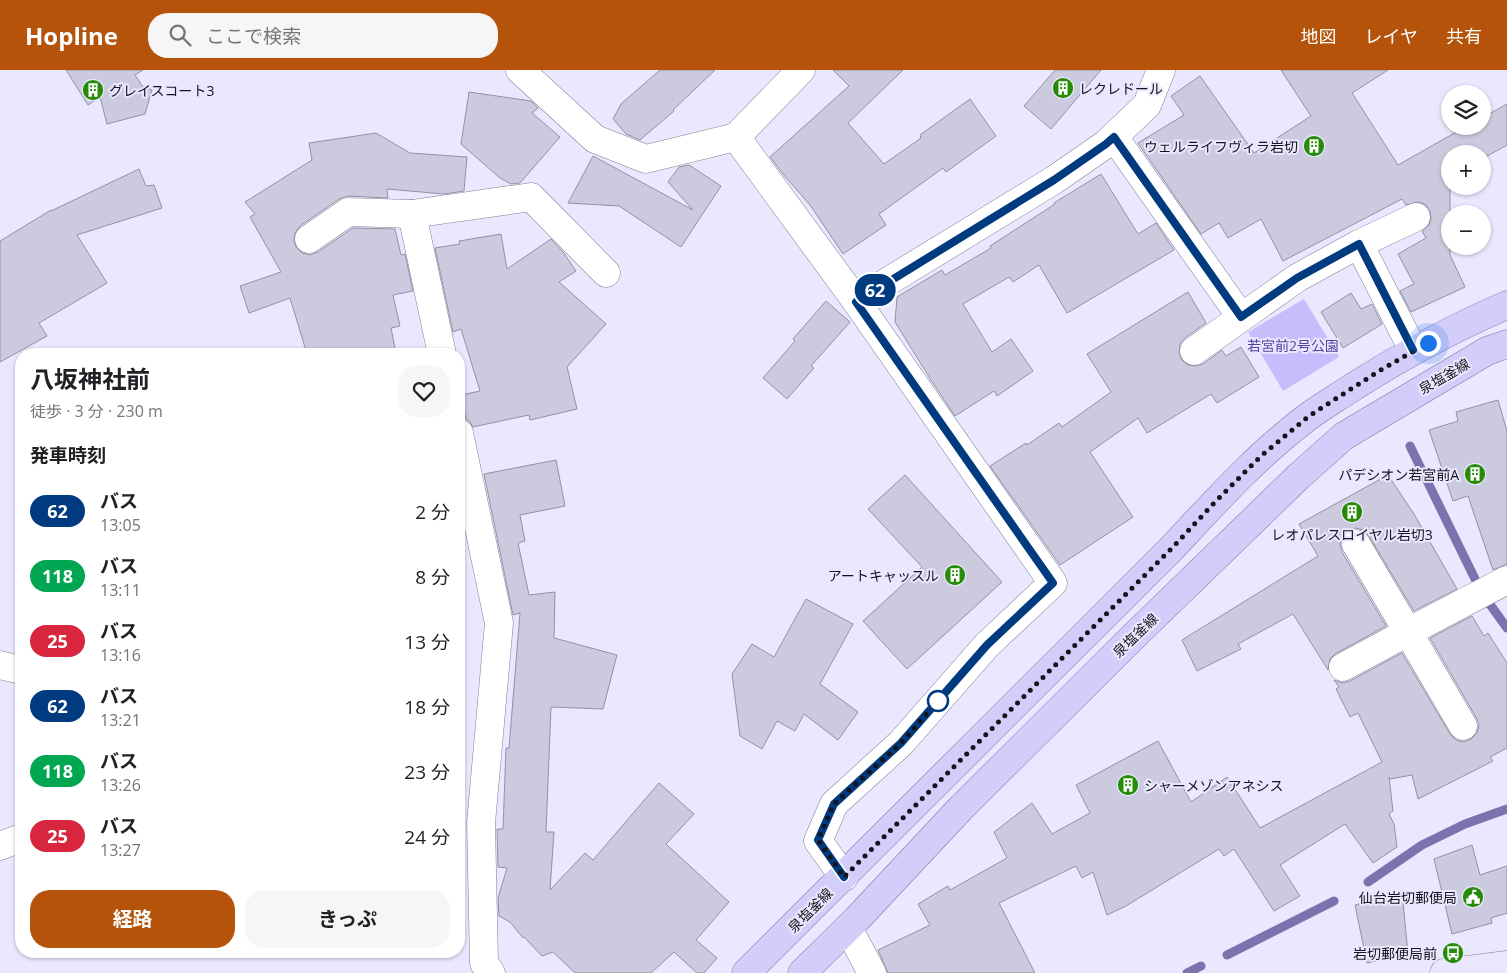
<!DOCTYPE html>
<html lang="ja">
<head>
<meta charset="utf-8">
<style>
	:root { --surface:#fff; --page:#f6f6f6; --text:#202124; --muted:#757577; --accent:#b45309 }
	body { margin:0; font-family:"Open Sans","Noto Sans JP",sans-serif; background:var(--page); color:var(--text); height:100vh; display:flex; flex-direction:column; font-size:19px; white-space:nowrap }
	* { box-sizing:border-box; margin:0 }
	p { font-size:16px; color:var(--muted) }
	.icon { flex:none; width:28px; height:28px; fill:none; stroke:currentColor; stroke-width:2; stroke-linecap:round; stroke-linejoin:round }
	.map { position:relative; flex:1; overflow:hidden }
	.sheet { position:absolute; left:15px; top:278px; width:450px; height:610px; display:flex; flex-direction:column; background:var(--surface); border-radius:20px; box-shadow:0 1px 4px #0004 }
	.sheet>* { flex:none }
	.badge { padding:0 10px; border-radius:16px; font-size:18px; line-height:32px }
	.controls { position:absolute; left:1441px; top:15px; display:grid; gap:10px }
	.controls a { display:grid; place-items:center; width:50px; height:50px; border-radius:50%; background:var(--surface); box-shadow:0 1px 4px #0004; font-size:25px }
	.you { position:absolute; width:25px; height:25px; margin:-12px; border:4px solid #fff; border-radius:50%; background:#1a73e8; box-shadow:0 0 0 8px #1a73e833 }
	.map>.badge { position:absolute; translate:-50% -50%; box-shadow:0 0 0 2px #fff }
	h2 { padding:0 15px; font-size:19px; line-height:45px }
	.round { display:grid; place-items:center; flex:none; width:52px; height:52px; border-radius:20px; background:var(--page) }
	.overview { display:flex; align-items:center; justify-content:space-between; height:85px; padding:0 15px }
	h1 { font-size:24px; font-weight:700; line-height:38px }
	.button { display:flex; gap:10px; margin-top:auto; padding:10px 15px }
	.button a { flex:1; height:58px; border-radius:20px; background:var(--accent); color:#fff; font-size:20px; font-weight:700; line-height:58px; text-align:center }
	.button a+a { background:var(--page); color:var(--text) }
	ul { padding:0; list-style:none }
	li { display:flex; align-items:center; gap:15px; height:65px; padding:0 15px }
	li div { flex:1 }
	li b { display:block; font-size:19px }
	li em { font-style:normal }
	li .badge { min-width:55px; font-weight:700; text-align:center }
	header { display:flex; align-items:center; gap:30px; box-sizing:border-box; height:70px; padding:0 25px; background:var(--accent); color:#fff }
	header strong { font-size:24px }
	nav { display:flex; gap:28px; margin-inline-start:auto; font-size:18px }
	.search { width:350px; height:45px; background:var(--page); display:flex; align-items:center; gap:12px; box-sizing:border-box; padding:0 18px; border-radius:20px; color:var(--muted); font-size:19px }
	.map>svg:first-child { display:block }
	.green { fill:#c6befc }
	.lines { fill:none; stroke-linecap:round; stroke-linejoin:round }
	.stream { stroke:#7b72ae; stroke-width:9 }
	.building { fill:#cccadf; stroke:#9391a5 }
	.minor-casing { stroke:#817f93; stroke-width:29 }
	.secondary-casing { stroke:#817f93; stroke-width:29 }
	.primary-casing { stroke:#7e76aa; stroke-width:29 }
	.minor { stroke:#fff; stroke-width:28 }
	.secondary { stroke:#e9e6fd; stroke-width:28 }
	.primary { stroke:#d3cdfa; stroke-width:28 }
	.line-casing { stroke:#fff; stroke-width:11 }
	.line { stroke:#003b80; stroke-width:8 }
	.walk { stroke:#15141c; stroke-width:5; stroke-dasharray:0 9 }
	.stop-dot { fill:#fff; stroke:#003b80; stroke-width:2.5 }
	.labels { text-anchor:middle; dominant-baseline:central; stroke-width:4; stroke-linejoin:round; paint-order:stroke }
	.poi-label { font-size:14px; fill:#15141c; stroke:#eae8fe; text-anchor:end }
	.park-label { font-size:14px; fill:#573f9f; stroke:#eae8fe }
	.street-label { font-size:14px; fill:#15141c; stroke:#eae8fe }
</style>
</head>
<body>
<header>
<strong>Hopline</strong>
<div class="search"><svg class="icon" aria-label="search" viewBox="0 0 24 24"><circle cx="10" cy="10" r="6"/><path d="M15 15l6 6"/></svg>ここで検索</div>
<nav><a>地図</a><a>レイヤ</a><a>共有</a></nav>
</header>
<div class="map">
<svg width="1507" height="903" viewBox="0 0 1507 903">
	<rect width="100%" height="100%" fill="#eae8fe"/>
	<polygon class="green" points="1304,229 1339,287 1283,321 1248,262"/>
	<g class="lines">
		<g class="stream">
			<polyline points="1410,376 1475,509"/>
			<polyline points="1489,533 1507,558"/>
			<polyline points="1368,812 1422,775 1465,754 1507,739"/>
			<polyline points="1227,885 1334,831"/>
			<polyline points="1187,903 1201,896"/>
		</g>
	</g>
	<g class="building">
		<polygon points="66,0 143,0 135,5 143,17 152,20 145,44 107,54 100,27 88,35"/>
		<polygon points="660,0 715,0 673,40 674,41 640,70 626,64 613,49 621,34"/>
		<polygon points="833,0 903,0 848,53 884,94 921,68 920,65 970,29 996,66 946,102 943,98 879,144 886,155 843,184 810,135 783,104 770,87 849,16"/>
		<polygon points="1055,0 1101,0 1051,59 1024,36"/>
		<polygon points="1281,0 1388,0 1352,23 1398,95 1467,56 1482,56 1482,48 1507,34 1507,75 1482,89 1482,84 1450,84 1450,185 1465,217 1411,242 1400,221 1414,214 1398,184 1426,168 1422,161 1429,155 1431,149 1430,141 1425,134 1418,132 1406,135 1402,129 1283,191 1261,149 1228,168 1219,153 1201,164 1138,73 1184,45 1171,26 1200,6 1254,83 1311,46"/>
		<polygon points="469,22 531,31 538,38 532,43 560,67 520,113 511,114 500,108 461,74"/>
		<polygon points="376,63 410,83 467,87 464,121 444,124 387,119 388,128 348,126 339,129 300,156 295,163 294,171 296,177 302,183 310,185 318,182 353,158 395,159 401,185 405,184 413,221 393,225 400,256 391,258 396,284 307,284 290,228 249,243 240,216 281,202 250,147 255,144 245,132 312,90 309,73"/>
		<polygon points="593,86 693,140 668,112 679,97 689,95 721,116 681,177 619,136 568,133"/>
		<polygon points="139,99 146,116 154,115 162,138 77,165 107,213 39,253 47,266 0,292 0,171 51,140 51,141"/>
		<polygon points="1101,104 1138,164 1156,153 1174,180 1067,243 1039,195 1013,212 1009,207 963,234 992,282 1011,269 1033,301 997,326 994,321 955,346 931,310 895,252 897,227 942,200 945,205 991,178 990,176 1055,134 1054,133"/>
		<polygon points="501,164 507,199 551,169 563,182 576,201 559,212 606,254 567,297 577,339 530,350 529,345 473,357 470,352 466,349 461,325 480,321 461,259 453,262 435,178 460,174 459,171"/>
		<polygon points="1188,222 1206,253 1185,268 1180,274 1179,283 1182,290 1188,295 1196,296 1203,294 1222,280 1226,286 1241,277 1259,307 1217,333 1211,324 1147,363 1138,348 1090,382 1133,447 1060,495 990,396 1026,373 1027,375 1059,353 1062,357 1111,322 1087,284"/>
		<polygon points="1351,223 1361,239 1372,234 1382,254 1343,278 1321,242"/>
		<polygon points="826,231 850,252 811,296 814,298 787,329 763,308 795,271 793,269"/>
		<polygon points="1498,330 1507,361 1507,494 1493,500 1468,426 1453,431 1429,360 1458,351 1456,342"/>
		<polygon points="556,390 565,436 520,445 525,471 518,473 529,525 555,522 554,568 617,585 603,639 551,637 546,762 554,762 550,820 585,783 593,790 659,713 694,744 666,774 729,832 696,870 717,888 704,903 697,903 674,882 651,903 575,903 553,882 542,886 524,867 523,868 510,852 499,846 498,828 507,798 498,797 497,759 503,759 506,678 509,678 520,543 513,545 484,404"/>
		<polygon points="905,405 1002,512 907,599 863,551 922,497 868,439"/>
		<polygon points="1388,405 1414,444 1457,519 1414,541 1369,466 1363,460 1356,458 1348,460 1342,467 1340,474 1342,482 1386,556 1335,584 1330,589 1328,600 1293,544 1238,574 1241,579 1197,601 1182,570 1318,486 1299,454"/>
		<polygon points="806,529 853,554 820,614 858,642 838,670 804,644 795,661 777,651 762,679 740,666 732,604 752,574 774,587"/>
		<polygon points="1472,546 1484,566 1488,563 1507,593 1507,678 1490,687 1493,691 1418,729 1412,705 1390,709 1389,707 1393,741 1389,744 1394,754 1397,777 1373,793 1345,754 1280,795 1300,826 1274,841 1234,779 1224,786 1219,779 1126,836 1107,845 1093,802 1082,808 1076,796 999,833 1035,903 888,903 878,880 930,855 918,834 948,816 950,820 1007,788 994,762 1032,733 1052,764 1090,743 1076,715 1158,671 1191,732 1227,707 1260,758 1382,692 1358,643 1350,647 1336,619 1339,617 1334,610 1342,613 1350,611 1402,583 1450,664 1456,670 1463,672 1471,669 1477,663 1479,655 1477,649 1430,568"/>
		<polygon points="1472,775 1480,805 1507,796 1507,843 1491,848 1492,853 1452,864 1434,789"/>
		<polygon points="1402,821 1408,884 1367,893 1355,835"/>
	</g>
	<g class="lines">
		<g class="minor-casing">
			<g id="minor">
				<polyline points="520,0 595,69 646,89 736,67"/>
				<polyline points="801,0 736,67 856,231 1053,513 987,575 901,673 834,734 818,771 844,807"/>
				<polyline points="1114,67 1241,247"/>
				<polyline points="412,144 442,284"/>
				<polyline points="309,169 348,142 412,144 531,127 606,203"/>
				<polyline points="1359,174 1416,147"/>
				<polyline points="856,231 1054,110 1106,74 1147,35 1161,0"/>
				<polyline points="1194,281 1297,208 1359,174 1413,280"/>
				<polyline points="459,363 499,553 481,753 484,893 491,903"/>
				<polyline points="0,595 21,600"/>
				<polyline points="1343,597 1408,562 1356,474"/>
				<polyline points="1463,656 1408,562 1507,510"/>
				<polyline points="0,776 21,768"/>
				<polyline points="848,858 872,903"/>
			</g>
		</g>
		<g class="secondary-casing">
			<polyline id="secondary" points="1444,903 1507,895"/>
		</g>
		<g class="primary-casing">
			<g id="primary">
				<path d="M746,903L1172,478C1215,432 1258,384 1309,346C1323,336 1338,327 1353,317C1402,286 1453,258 1507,235"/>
				<polyline points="802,903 857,849 960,739 1133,567 1298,407 1344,366 1487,281 1507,274"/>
			</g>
		</g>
		<use href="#minor" class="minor"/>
		<use href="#secondary" class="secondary"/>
		<use href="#primary" class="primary"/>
	</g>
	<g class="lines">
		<g class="line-casing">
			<polyline id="line" points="844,807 818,770 834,734 901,673 987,575 1053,513 856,232 1054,110 1106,74 1114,67 1241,247 1297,208 1359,174 1413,280"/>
		</g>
		<use href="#line" class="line"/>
		<polyline class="walk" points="938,631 901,673 834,734 818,770 844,807 1172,478 1216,431 1261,386 1309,346 1379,301 1428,273"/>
	</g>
	<defs>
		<g id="building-disc" transform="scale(1.125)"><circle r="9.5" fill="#268c08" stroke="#eae8fe"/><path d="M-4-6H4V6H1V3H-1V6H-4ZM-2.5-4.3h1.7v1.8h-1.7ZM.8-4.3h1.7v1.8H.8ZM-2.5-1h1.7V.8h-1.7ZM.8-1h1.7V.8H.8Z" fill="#fff"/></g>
		<g id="civic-disc" transform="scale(1.125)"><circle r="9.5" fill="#268c08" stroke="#eae8fe"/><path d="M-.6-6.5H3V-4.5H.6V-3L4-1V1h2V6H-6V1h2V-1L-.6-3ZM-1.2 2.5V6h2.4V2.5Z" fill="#fff"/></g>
		<g id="bus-disc" transform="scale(1.125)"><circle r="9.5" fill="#268c08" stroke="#eae8fe"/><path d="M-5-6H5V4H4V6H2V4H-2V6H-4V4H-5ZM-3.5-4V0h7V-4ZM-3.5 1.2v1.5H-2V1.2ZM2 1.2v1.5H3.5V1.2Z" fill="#fff"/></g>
	</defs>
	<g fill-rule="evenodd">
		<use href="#building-disc" x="1063" y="18"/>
		<use href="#building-disc" x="93" y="20"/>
		<use href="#building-disc" x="1314" y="76"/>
		<use href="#building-disc" x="1475" y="404"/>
		<use href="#building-disc" x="1352" y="442"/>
		<use href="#building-disc" x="955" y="505"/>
		<use href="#building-disc" x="1128" y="715"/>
		<use href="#civic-disc" x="1473" y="827"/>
		<use href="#bus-disc" x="1453" y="883"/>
	</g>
	<circle class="stop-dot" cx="938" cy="631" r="10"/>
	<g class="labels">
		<g class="poi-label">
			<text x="1079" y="18" text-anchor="start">レクレドール</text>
			<text x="109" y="20" text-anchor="start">グレイスコート3</text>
			<text x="1298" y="76">ウェルライフヴィラ岩切</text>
			<text x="1459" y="404">パデシオン若宮前A</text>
			<text x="1352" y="464" text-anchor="middle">レオパレスロイヤル岩切3</text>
			<text x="939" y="505">アートキャッスル</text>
			<text x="1144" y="715" text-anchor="start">シャーメゾンアネシス</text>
			<text x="1457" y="827">仙台岩切郵便局</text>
			<text x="1437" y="883">岩切郵便局前</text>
		</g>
		<g class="park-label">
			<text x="1293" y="275">若宮前2号公園</text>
		</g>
		<g class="street-label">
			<text transform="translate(1444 306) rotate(-30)">泉塩釜線</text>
			<text transform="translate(1135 565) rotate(-44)">泉塩釜線</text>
			<text transform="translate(810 840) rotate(-45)">泉塩釜線</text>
		</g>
	</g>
</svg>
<div class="controls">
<a><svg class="icon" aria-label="layers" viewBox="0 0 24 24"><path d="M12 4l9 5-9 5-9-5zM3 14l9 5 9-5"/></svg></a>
<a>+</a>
<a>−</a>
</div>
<div class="you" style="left:1428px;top:273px"></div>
<b class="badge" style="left:875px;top:220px;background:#003b80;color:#fff">62</b>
<section class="sheet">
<div class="overview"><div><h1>八坂神社前</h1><p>徒歩 · 3 分 · 230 m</p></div><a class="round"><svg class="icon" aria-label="heart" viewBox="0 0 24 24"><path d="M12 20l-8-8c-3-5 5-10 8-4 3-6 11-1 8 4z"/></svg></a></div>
<h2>発車時刻</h2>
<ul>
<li><span class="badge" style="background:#003b80;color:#fff">62</span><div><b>バス</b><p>13:05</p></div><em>2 分</em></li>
<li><span class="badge" style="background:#00a651;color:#fff">118</span><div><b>バス</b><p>13:11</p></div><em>8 分</em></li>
<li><span class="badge" style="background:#d7263d;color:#fff">25</span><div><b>バス</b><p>13:16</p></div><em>13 分</em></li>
<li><span class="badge" style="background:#003b80;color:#fff">62</span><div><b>バス</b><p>13:21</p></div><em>18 分</em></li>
<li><span class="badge" style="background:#00a651;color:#fff">118</span><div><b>バス</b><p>13:26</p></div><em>23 分</em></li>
<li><span class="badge" style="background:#d7263d;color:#fff">25</span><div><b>バス</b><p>13:27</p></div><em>24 分</em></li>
</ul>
<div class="button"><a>経路</a><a>きっぷ</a></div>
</section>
</div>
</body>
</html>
